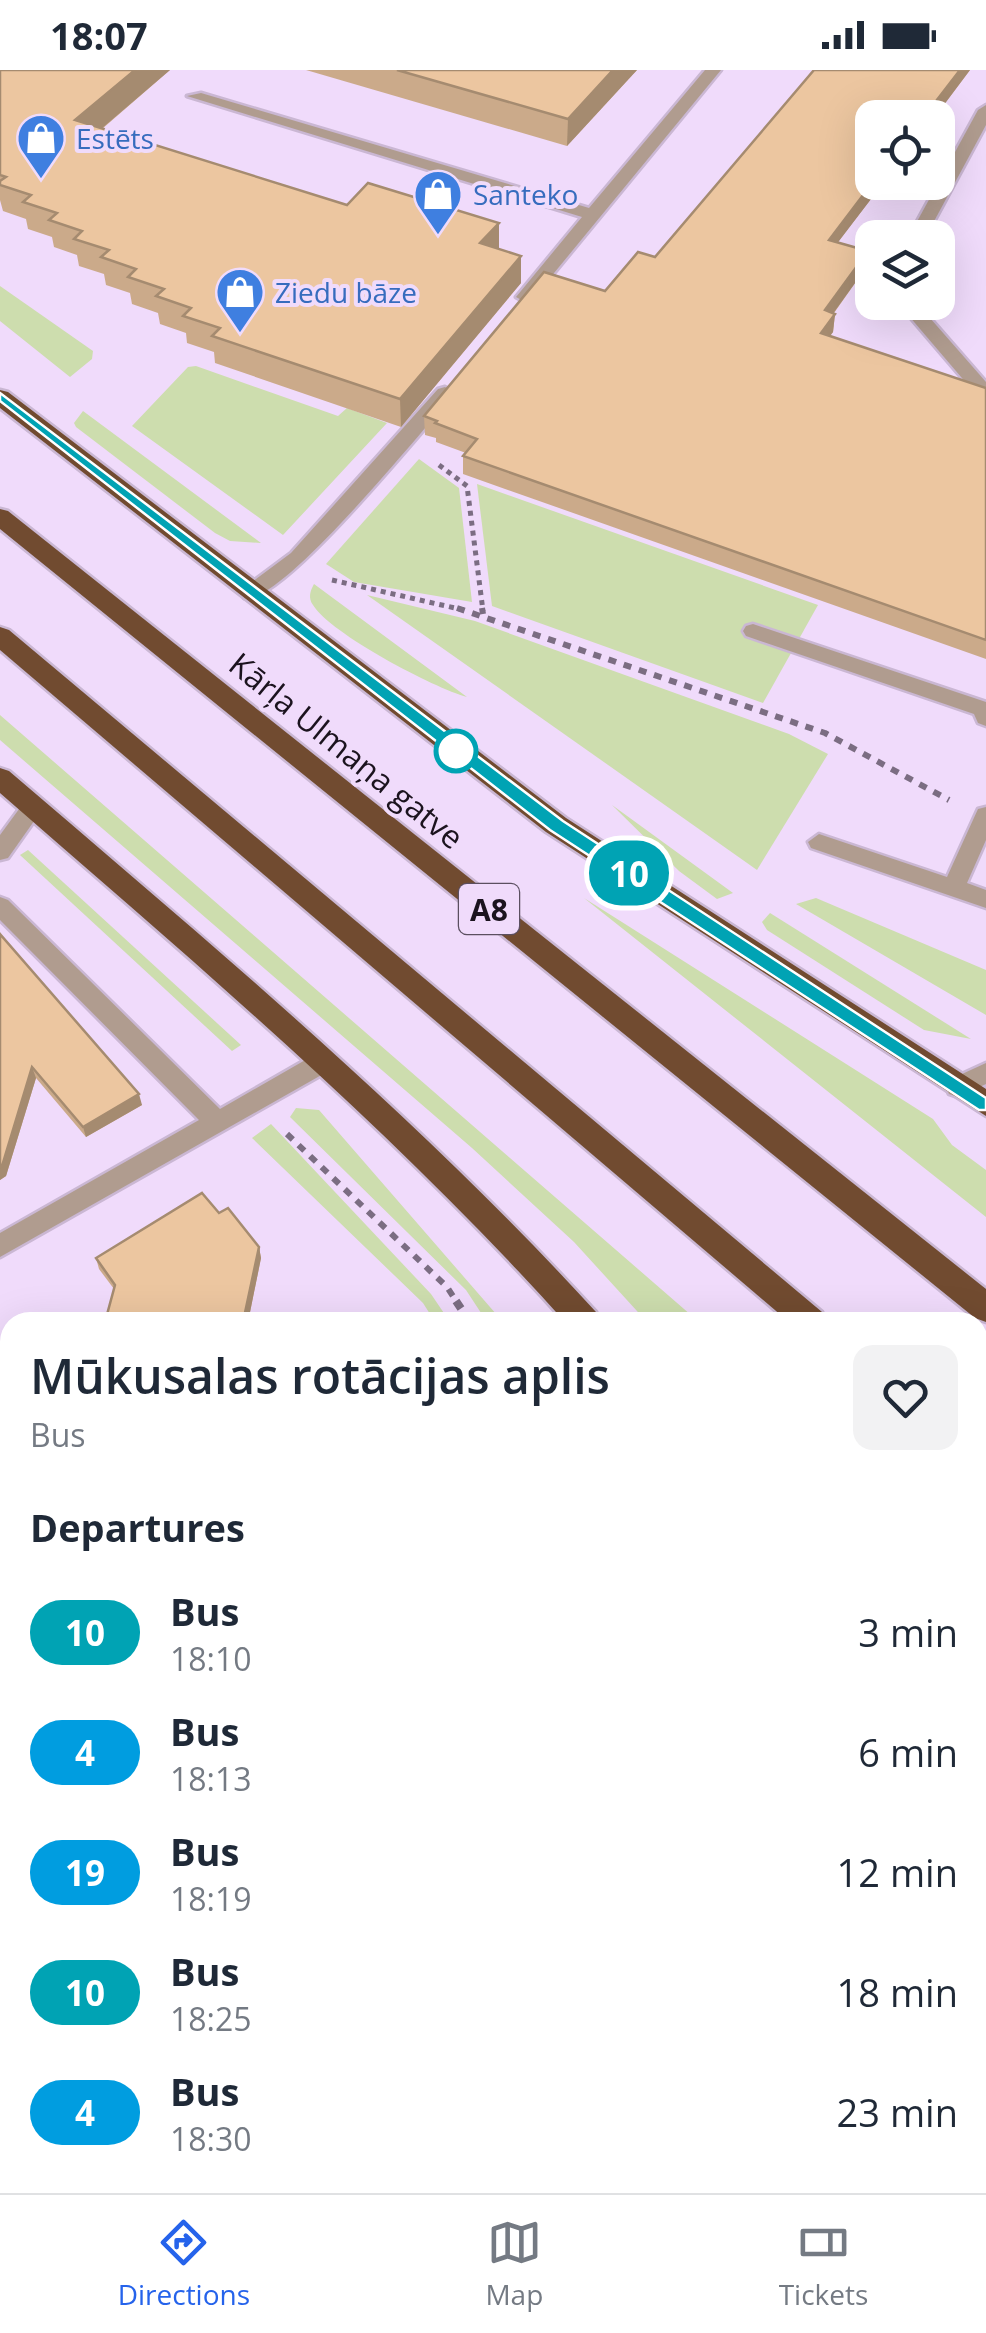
<!DOCTYPE html>
<html lang="en">
<head>
<meta charset="utf-8">
<style>
	:root { --surface:#fff; --page:#f2f2f3; --text:#1f2937; --muted:#747a83; --line:#e0e1e3; --accent:#2563eb }
	body { margin:0; font-family:"Open Sans",sans-serif; background:var(--page); color:var(--text); height:100vh; display:flex; flex-direction:column; font-size:38px; white-space:nowrap }
	* { box-sizing:border-box; margin:0 }
	p { font-size:32px; color:var(--muted) }
	.icon { flex:none; width:55px; height:55px; fill:none; stroke:currentColor; stroke-width:2; stroke-linecap:round; stroke-linejoin:round }
	.map { position:relative; flex:1; overflow:hidden }
	.drawer { position:absolute; left:0px; top:1242px; width:988px; height:882px; display:flex; flex-direction:column; background:var(--surface); border-radius:30px 30px 0 0; box-shadow:0 10px 40px #0002 }
	.drawer>* { flex:none }
	.badge { padding:0 20px; border-radius:32px; font-size:35px; line-height:65px }
	.fabs { position:absolute; left:855px; top:30px; display:grid; gap:20px }
	.fabs a { display:grid; place-items:center; width:100px; height:100px; border-radius:20px; background:var(--surface); box-shadow:0 10px 40px #0002; font-size:50px }
	.map>.badge { position:absolute; translate:-50% -50%; box-shadow:0 0 0 5px #fff }
	h2 { padding:0 30px; font-size:38px; line-height:90px }
	.round { display:grid; place-items:center; flex:none; width:105px; height:105px; border-radius:20px; background:var(--page) }
	.head { display:flex; align-items:center; justify-content:space-between; height:170px; padding:0 30px }
	h1 { font-size:48px; font-weight:600; line-height:75px }
	ul { padding:0; list-style:none }
	li { display:flex; align-items:center; gap:30px; height:120px; padding:0 30px }
	li div { flex:1 }
	li b { display:block; font-size:38px }
	li em { font-style:normal }
	li .badge { min-width:110px; font-weight:700; text-align:center }
	.status { display:flex; justify-content:space-between; align-items:center; height:70px; padding:0 50px; background:var(--surface); direction:ltr }
	.status svg { height:28px; fill:currentColor }
	.tabs { display:flex; justify-content:space-around; align-items:center; height:140px; border-top:2px solid var(--line); background:var(--surface); font-size:28px; color:var(--muted) }
	.tabs a { display:grid; justify-items:center; gap:5px }
	.tabs .active { color:var(--accent) }
	.map>svg:first-child { display:block }
	.green { fill:#cdddae }
	.lines { fill:none; stroke-linecap:round; stroke-linejoin:round }
	.lane-casing { stroke:#cab7d3; stroke-width:5 }
	.highway-casing { stroke:#cab7d3; stroke-width:5 }
	.path-far2 { stroke:#7b6d82; stroke-width:5; stroke-dasharray:5 5; stroke-linecap:butt }
	.path-far1 { stroke:#7b6d82; stroke-width:6; stroke-dasharray:8 8; stroke-linecap:butt }
	.path { stroke:#7b6d82; stroke-width:8; stroke-dasharray:9 9; stroke-linecap:butt }
	.lane { fill:#b09c8f; fill-rule:evenodd }
	.highway { fill:#714b30; fill-rule:evenodd }
	.wall { fill:#cbaa8a }
	.shaded-wall { fill:#a58b70 }
	.building { fill:#ecc6a0; stroke:#a58b70; stroke-width:2.5 }
	.line { fill:#00a3b4; stroke:#fff; stroke-width:2.5 }
	.stop-dot { fill:#fff; stroke:#00a3b4; stroke-width:5 }
	.labels { text-anchor:middle; dominant-baseline:central; stroke-width:8; stroke-linejoin:round; paint-order:stroke }
	.far-shop-label { font-size:28px; fill:#366cbe; stroke:#f0dbfb; text-anchor:start }
	.shield { fill:#f0dbfb; stroke:#5b4f60; stroke-width:2.5 }
	.shield-label { font-size:30px; font-weight:bold; fill:#1b131e }
	.street-label { font-size:32px; fill:#1b131e; stroke:#f0dbfb }
</style>
</head>
<body>
<div class="status"><b>18:07</b><svg viewBox="0 0 49 12"><path d="M0 12V9h3v3zM5 12V6h3v6zM10 12V3h3v9zM15 12V0h3v12zM26 1h20v11H26zM47 4h2v5h-2z"/></svg></div>
<div class="map">
<svg width="986" height="2123" viewBox="0 0 986 2123">
	<rect width="100%" height="100%" fill="#f0dbfb"/>
	<g class="green">
		<polygon points="0,216 93,281 92,289 70,307 0,251"/>
		<polygon points="196,296 338,346 347,338 387,353 283,465 132,356 188,297"/>
		<polygon points="83,341 261,473 230,471 215,463 76,357 74,353"/>
		<polygon points="419,389 459,418 472,532 354,512 326,494"/>
		<polygon points="477,414 818,535 763,633 492,536"/>
		<path d="M314,514L467,627C434,618 331,564 313,535C308,528 310,521 314,514Z"/>
		<polygon points="367,525 475,551 789,664 828,684 757,800"/>
		<polygon points="0,645 699,1252 647,1252 574,1172 472,1078 0,670"/>
		<polygon points="612,735 733,823 717,829 679,801"/>
		<polygon points="28,780 241,975 232,981 20,785"/>
		<polygon points="584,828 933,1049 952,1075 986,1100 986,1147"/>
		<polygon points="816,828 986,900 986,945 796,834"/>
		<polygon points="770,843 971,969 924,960 767,860 762,852"/>
		<polygon points="296,1038 319,1040 503,1252 487,1252 466,1220 290,1047"/>
		<polygon points="271,1054 431,1224 450,1252 435,1252 423,1233 252,1068"/>
		<polygon points="978,1491 986,1499 986,1624 978,1630"/>
		<polygon points="986,1796 986,2123 829,2123 832,2115 978,2115 978,1805"/>
	</g>
	<g class="lines">
		<g class="lane-casing">
			<g id="lane">
				<polygon points="705,0 721,0 531,231 525,232 516,227 582,147 187,26 201,23 589,138"/>
				<polygon points="986,35 986,55 925,168 908,168 978,40"/>
				<polygon points="897,232 916,232 986,312 986,330 979,328"/>
				<path d="M445,317L454,323L452,327C422,360 280,537 244,528V518L291,483L438,319Z"/>
				<polygon points="753,554 986,632 986,656 978,653 974,644 746,566 743,561 746,556"/>
				<polygon points="33,729 44,737 8,788 0,790 0,765 25,731"/>
				<polygon points="986,737 986,770 967,813 986,820 986,838 811,778 808,772 819,764 947,807 978,739"/>
				<polygon points="0,827 8,830 220,1039 314,985 332,985 335,992 332,999 0,1187 0,1163 199,1050 0,850"/>
				<polygon points="986,993 986,1014 958,1027 949,1024 946,1017 949,1010"/>
			</g>
		</g>
		<g class="highway-casing">
			<g id="highway">
				<polygon points="0,320 8,322 566,748 986,1019 986,1046 546,762 0,338"/>
				<polygon points="0,439 8,441 986,1219 986,1252 975,1248 0,459"/>
				<polygon points="0,557 9,560 822,1242 827,1252 789,1252 0,580"/>
				<path d="M0,698L9,701C212,875 416,1045 596,1242L601,1252H565C392,1059 195,893 0,723Z"/>
				<polygon points="978,1378 986,1381 986,1416 978,1413"/>
				<polygon points="986,1690 986,1729 978,1732 978,1693"/>
				<polygon points="732,2115 772,2115 769,2123 729,2123"/>
			</g>
		</g>
		<g class="path-far2">
			<polyline points="439,395 467,416 483,541"/>
			<polyline points="332,510 468,541"/>
		</g>
		<g class="path-far1">
			<polyline points="457,538 825,663 949,730"/>
			<polyline points="482,538 483,544"/>
			<polyline points="287,1064 447,1217 458,1234"/>
		</g>
		<g class="path">
			<polyline points="456,1231 470,1252"/>
			<polyline points="604,2123 608,2115"/>
		</g>
		<use href="#lane" class="lane"/>
		<use href="#highway" class="highway"/>
	</g>
	<g class="wall">
		<polygon points="0,0 170,0 102,59 347,135 521,186 521,213 401,357 215,293 214,282 187,273 186,263 160,254 158,243 132,234 130,223 106,215 104,204 79,196 77,185 54,177 52,167 28,159 26,149 3,141 0,130"/>
		<polygon points="306,0 637,0 567,76"/>
		<polygon points="814,0 970,0 934,48 872,48 872,112 884,112 838,172 868,181 865,199 834,243 835,244 833,262 830,266 986,318 986,589 463,404 463,386 466,383 436,372 436,368 425,365 424,346 544,202 605,221 638,182 655,187"/>
		<polygon points="0,864 142,1035 86,1067 36,1008 6,1106 0,1110"/>
		<polygon points="219,1143 259,1177 261,1188 248,1252 105,1252 114,1219 99,1199 96,1188"/>
	</g>
	<g class="shaded-wall">
		<polygon points="135,0 170,0 80,77 75,50"/>
		<polygon points="613,0 637,0 567,76 568,49"/>
		<polygon points="960,0 970,0 934,48 923,48"/>
		<polygon points="873,112 884,112 826,188 829,170"/>
		<polygon points="499,153 499,180 480,173"/>
		<polygon points="868,181 865,199 822,259 825,240"/>
		<polygon points="521,186 521,213 401,357 400,329"/>
		<polygon points="835,244 833,262 818,282 821,263"/>
		<polygon points="32,997 36,1008 6,1106 0,1110 0,1097"/>
		<polygon points="139,1024 142,1035 86,1067 83,1057"/>
		<polygon points="259,1177 261,1188 248,1252 243,1252"/>
		<polygon points="117,2115 122,2115 120,2123 115,2123"/>
	</g>
	<g class="building">
		<polygon points="0,0 135,0 75,50 347,135 368,113 499,153 480,173 521,186 400,329 212,266 220,258 183,246 191,238 156,226 164,219 128,207 136,199 101,187 109,180 74,169 82,161 49,150 57,143 23,132 31,125 0,115 0,111 6,107 0,105"/>
		<polygon points="397,0 613,0 568,49"/>
		<polygon points="814,0 960,0 923,48 872,48 873,112 829,170 868,181 825,240 835,244 821,263 986,318 986,570 463,386 477,369 435,353 437,351 424,346 544,202 605,221 638,182 655,187"/>
		<polygon points="0,864 139,1024 83,1057 32,997 2,1096 0,1097"/>
		<polygon points="202,1123 219,1143 228,1138 259,1177 243,1252 105,1252 115,1215 96,1188"/>
		<polygon points="0,1328 10,1329 10,2115 117,2115 115,2123 0,2123"/>
	</g>
	<polygon class="line" points="0,323 563,751 986,1028 986,1040 979,1040 550,760 0,331"/>
	<defs>
		<g id="shop-pin" transform="scale(2.5)"><path d="M0 17L-7.5 6A9.5 9.5 0 1 1 7.5 6Z" fill="#3f7fe0" stroke="#f0dbfb"/><path d="M-5-2.5h2.3a2.7 3.5 0 0 1 5.4 0H5L5.5 6h-11ZM-1.5-2.5h3a1.5 2.3 0 0 0-3 0Z" fill="#fff"/></g>
	</defs>
	<g fill-rule="evenodd">
		<use href="#shop-pin" x="41" y="68"/>
		<use href="#shop-pin" x="438" y="124"/>
		<use href="#shop-pin" x="240" y="222"/>
	</g>
	<circle class="stop-dot" cx="456" cy="681" r="20"/>
	<g class="labels">
		<g class="far-shop-label">
			<text x="76" y="68">Estēts</text>
			<text x="473" y="124">Santeko</text>
			<text x="275" y="222">Ziedu bāze</text>
		</g>
		<rect class="shield" x="459" y="814" width="60" height="50" rx="8"/>
		<g class="shield-label">
			<text x="489" y="839">A8</text>
		</g>
		<g class="street-label">
			<text transform="translate(347 680) rotate(39)">Kārļa Ulmaņa gatve</text>
		</g>
	</g>
</svg>
<div class="fabs">
<a><svg class="icon" aria-label="locate" viewBox="0 0 24 24"><circle cx="12" cy="12" r="6"/><path d="M12 2v4M12 18v4M2 12h4M18 12h4"/></svg></a>
<a><svg class="icon" aria-label="layers" viewBox="0 0 24 24"><path d="M12 4l9 5-9 5-9-5zM3 14l9 5 9-5"/></svg></a>
</div>
<b class="badge" style="left:629px;top:803px;background:#00a3b4;color:#fff">10</b>
<section class="drawer">
<div class="head"><div><h1>Mūkusalas rotācijas aplis</h1><p>Bus</p></div><a class="round"><svg class="icon" aria-label="heart" viewBox="0 0 24 24"><path d="M12 20l-8-8c-3-5 5-10 8-4 3-6 11-1 8 4z"/></svg></a></div>
<h2>Departures</h2>
<ul>
<li><span class="badge" style="background:#00a3b4;color:#fff">10</span><div><b>Bus</b><p>18:10</p></div><em>3 min</em></li>
<li><span class="badge" style="background:#009de0;color:#fff">4</span><div><b>Bus</b><p>18:13</p></div><em>6 min</em></li>
<li><span class="badge" style="background:#009de0;color:#fff">19</span><div><b>Bus</b><p>18:19</p></div><em>12 min</em></li>
<li><span class="badge" style="background:#00a3b4;color:#fff">10</span><div><b>Bus</b><p>18:25</p></div><em>18 min</em></li>
<li><span class="badge" style="background:#009de0;color:#fff">4</span><div><b>Bus</b><p>18:30</p></div><em>23 min</em></li>
</ul>
</section>
</div>
<nav class="tabs">
<a class="active"><svg class="icon" aria-label="directions" viewBox="0 0 24 24"><path d="M12 3l9 9-9 9-9-9zM9 14v-3h6M13 9l2 2-2 2"/></svg>Directions</a>
<a><svg class="icon" aria-label="map" viewBox="0 0 24 24"><path d="M3 6l6-2 6 2 6-2v14l-6 2-6-2-6 2zM9 4v14M15 6v14"/></svg>Map</a>
<a><svg class="icon" aria-label="tickets" viewBox="0 0 24 24"><path d="M3 7h18v10H3zM15 7v10"/></svg>Tickets</a>
</nav>
</body>
</html>
